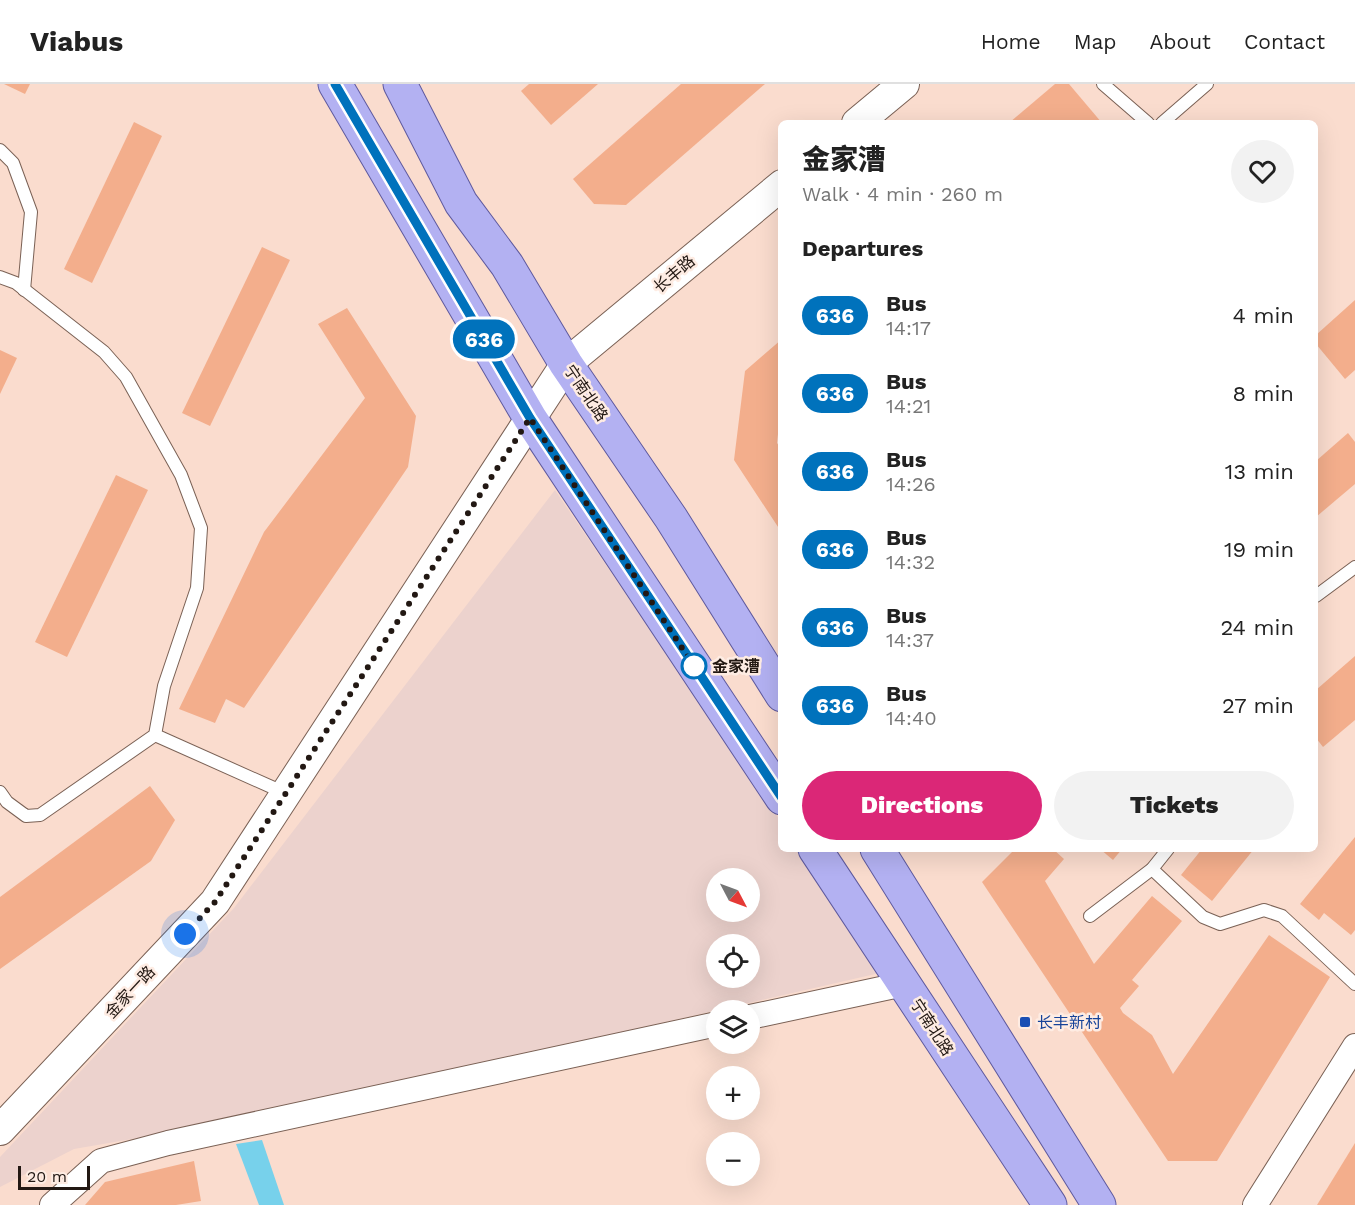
<!DOCTYPE html>
<html lang="en">
<head>
<meta charset="utf-8">
<style>
	:root { --surface:#fff; --page:#f2f2f2; --text:#222; --muted:#767676; --line:#e0e0e0; --accent:#db2777 }
	body { margin:0; font-family:"Work Sans","Noto Sans SC",sans-serif; background:var(--page); color:var(--text); height:100vh; display:flex; flex-direction:column; font-size:22px; white-space:nowrap }
	* { box-sizing:border-box; margin:0 }
	p { font-size:20px; color:var(--muted) }
	.icon { flex:none; width:33px; height:33px; fill:none; stroke:currentColor; stroke-width:2; stroke-linecap:round; stroke-linejoin:round }
	.map { position:relative; flex:1; overflow:hidden }
	.side { position:absolute; left:778px; top:36px; width:540px; height:732px; display:flex; flex-direction:column; background:var(--surface); border-radius:9px; box-shadow:0 6px 24px #0002 }
	.side>* { flex:none }
	.badge { padding:0 12px; border-radius:20px; font-size:21px; line-height:39px }
	.needle { width:39px; rotate:131deg }
	.controls { position:absolute; left:706px; top:784px; display:grid; gap:12px }
	.controls a { display:grid; place-items:center; width:54px; height:54px; border-radius:50%; background:var(--surface); box-shadow:0 6px 24px #0002; font-size:30px }
	.scale { position:absolute; left:18px; bottom:15px; width:72px; box-sizing:border-box; padding-left:6px; border:3px solid #221813; border-top:0; font-size:16px; line-height:21px; white-space:nowrap; color:#221813; -webkit-text-stroke:4px #feece3; paint-order:stroke }
	.you { position:absolute; width:30px; height:30px; margin:-15px; border:4px solid #fff; border-radius:50%; background:#1a73e8; box-shadow:0 0 0 9px #1a73e833 }
	.map>.badge { position:absolute; translate:-50% -50%; box-shadow:0 0 0 3px #fff }
	h2 { padding:0 24px; font-size:22px; line-height:54px }
	.round { display:grid; place-items:center; flex:none; width:63px; height:63px; border-radius:32px; background:var(--page) }
	.overview { display:flex; align-items:center; justify-content:space-between; height:102px; padding:0 24px }
	h1 { font-size:28px; font-weight:800; line-height:45px }
	.cta { display:flex; gap:12px; margin-top:auto; padding:12px 24px }
	.cta a { flex:1; height:69px; border-radius:36px; background:var(--accent); color:#fff; font-size:24px; font-weight:800; line-height:69px; text-align:center }
	.cta a+a { background:var(--page); color:var(--text) }
	ul { padding:0; list-style:none }
	li { display:flex; align-items:center; gap:18px; height:78px; padding:0 24px }
	li div { flex:1 }
	li b { display:block; font-size:22px }
	li em { font-style:normal }
	li .badge { min-width:66px; font-weight:700; text-align:center }
	header { display:flex; align-items:center; gap:36px; box-sizing:border-box; height:84px; padding:0 30px; background:var(--surface); border-bottom:2px solid var(--line) }
	header strong { font-size:28px }
	nav { display:flex; gap:33px; margin-inline-start:auto; font-size:21px }
	.map>svg:first-child { display:block }
	.commercial { fill:#ecd2cd; fill-rule:evenodd }
	.water { fill:#77d1eb }
	.building { fill:#f3ae8c }
	.lines { fill:none; stroke-linecap:round; stroke-linejoin:round }
	.service-casing { stroke:#7a6155; stroke-width:14 }
	.minor-casing { stroke:#7a6155; stroke-width:26 }
	.tertiary-casing { stroke:#7a6155; stroke-width:32 }
	.primary-casing { stroke:#5f5a9e; stroke-width:35 }
	.service { stroke:#fff; stroke-width:12 }
	.minor { stroke:#fff; stroke-width:24 }
	.tertiary { stroke:#fff; stroke-width:30 }
	.primary { stroke:#b3b1f2; stroke-width:33 }
	.line-casing { stroke:#fff; stroke-width:14 }
	.line { stroke:#0072bc; stroke-width:9 }
	.walk { stroke:#221813; stroke-width:6; stroke-dasharray:0 10.8 }
	.stop-dot { fill:#fff; stroke:#0072bc; stroke-width:3 }
	.transit-dot { fill:#1a4fb4; stroke:#feece3; stroke-width:2 }
	.labels { text-anchor:middle; dominant-baseline:central; stroke-width:5; stroke-linejoin:round; paint-order:stroke }
	.street-label { font-size:16px; fill:#221813; stroke:#feece3 }
	.stop-label { font-size:16px; font-weight:bold; fill:#221813; stroke:#feece3; text-anchor:start }
	.transit-label { font-size:16px; fill:#164399; stroke:#feece3; text-anchor:start }
</style>
</head>
<body>
<header>
<strong>Viabus</strong>
<nav><a>Home</a><a>Map</a><a>About</a><a>Contact</a></nav>
</header>
<div class="map">
<svg width="1355" height="1121" viewBox="0 0 1355 1121">
	<rect width="100%" height="100%" fill="#fadcce"/>
	<path class="commercial" d="M555,406L781,738L782,765H800L884,888L225,1039L74,1065L0,1103V1073L234,824ZM717,795H750V828H717ZM717,861H750V894H717Z"/>
	<polygon class="water" points="262,1056 284,1121 259,1121 236,1060"/>
	<g class="building">
		<polygon points="4,0 30,0 25,10"/>
		<polygon points="529,0 598,0 551,41 521,7"/>
		<polygon points="681,0 765,0 626,121 594,120 573,95"/>
		<polygon points="1055,0 1069,0 1102,39 1009,39"/>
		<polygon points="134,38 162,52 92,199 64,185"/>
		<polygon points="262,163 290,176 210,342 182,329"/>
		<polygon points="1355,216 1355,286 1345,295 1316,260 1316,251"/>
		<polygon points="347,224 416,332 408,383 244,624 226,615 215,639 179,625 264,448 365,314 318,240"/>
		<polygon points="782,255 782,314 777,359 782,366 782,449 734,376 745,287"/>
		<polygon points="0,266 17,274 0,310"/>
		<polygon points="1348,349 1355,358 1355,400 1316,433 1316,377"/>
		<polygon points="116,391 148,406 67,573 35,558"/>
		<polygon points="1355,572 1355,636 1323,663 1316,654 1316,606"/>
		<polygon points="150,702 175,736 151,777 0,885 0,813"/>
		<polygon points="1355,753 1355,846 1351,851 1324,829 1319,836 1300,820"/>
		<polygon points="1015,765 1053,765 1064,775 1045,797 1094,880 1152,812 1182,837 1132,896 1139,902 1120,924 1123,929 1152,951 1173,990 1269,851 1330,893 1217,1077 1168,1077 982,798"/>
		<polygon points="1100,765 1122,765 1113,776"/>
		<polygon points="1202,765 1254,765 1212,817 1181,791"/>
		<polygon points="1355,1059 1355,1121 1317,1121"/>
		<polygon points="194,1077 201,1117 176,1121 85,1121 105,1098"/>
	</g>
	<g class="lines">
		<g class="service-casing">
			<g id="service">
				<polyline points="1103,0 1148,39"/>
				<polyline points="1162,39 1207,0"/>
				<polyline points="0,66 13,79 31,128 24,206"/>
				<polyline points="0,193 16,199 104,268 126,293 181,391 201,444 197,504 164,602 155,651 40,731 26,732 7,718 0,708"/>
				<polyline points="1316,512 1355,483"/>
				<polyline points="155,651 285,709"/>
				<polyline points="1152,785 1203,833 1220,840 1264,826 1282,832 1355,900"/>
				<polyline points="1090,832 1152,785 1168,765"/>
			</g>
		</g>
		<g class="minor-casing">
			<g id="minor">
				<polyline points="750,933 904,900"/>
				<polyline points="52,1121 101,1077 168,1059 717,940"/>
				<polyline points="1255,1121 1355,962"/>
			</g>
		</g>
		<g class="tertiary-casing">
			<g id="tertiary">
				<polyline points="857,39 904,0"/>
				<polyline points="0,1046 215,818 566,280 782,101"/>
			</g>
		</g>
		<g class="primary-casing">
			<g id="primary">
				<polyline points="335,0 530,334 782,714"/>
				<polyline points="400,0 461,119 507,181 566,280 671,434 782,611"/>
				<polyline points="815,765 1050,1121"/>
				<polyline points="877,765 1099,1121"/>
			</g>
		</g>
		<use href="#service" class="service"/>
		<use href="#minor" class="minor"/>
		<use href="#tertiary" class="tertiary"/>
		<use href="#primary" class="primary"/>
	</g>
	<g class="lines">
		<g class="line-casing">
			<polyline id="line" points="335,0 530,334 782,714"/>
		</g>
		<use href="#line" class="line"/>
		<polyline class="walk" points="185,850 215,818 530,334 694,582"/>
	</g>
	<circle class="stop-dot" cx="694" cy="582" r="12"/>
	<rect class="transit-dot" x="1019" y="932" width="12" height="12" rx="3"/>
	<g class="labels">
		<g class="street-label">
			<text transform="translate(674 190) rotate(-40)">长丰路</text>
			<text transform="translate(586 309) rotate(56)">宁南北路</text>
			<text transform="translate(130 908) rotate(-47)">金家一路</text>
			<text transform="translate(932 943) rotate(57)">宁南北路</text>
		</g>
		<g class="stop-label">
			<text x="712" y="582">金家漕</text>
		</g>
		<g class="transit-label">
			<text x="1037" y="938">长丰新村</text>
		</g>
	</g>
</svg>
<div class="controls">
<a><svg class="needle" viewBox="-14 -14 28 28"><path d="M0-13l5 13h-10z" fill="#e53935"/><path d="M0 13l5-13h-10z" fill="#767676"/></svg></a>
<a><svg class="icon" aria-label="locate" viewBox="0 0 24 24"><circle cx="12" cy="12" r="6"/><path d="M12 2v4M12 18v4M2 12h4M18 12h4"/></svg></a>
<a><svg class="icon" aria-label="layers" viewBox="0 0 24 24"><path d="M12 4l9 5-9 5-9-5zM3 14l9 5 9-5"/></svg></a>
<a>+</a>
<a>−</a>
</div>
<div class="scale">20 m</div>
<div class="you" style="left:185px;top:850px"></div>
<b class="badge" style="left:484px;top:255px;background:#0072bc;color:#fff">636</b>
<section class="side">
<div class="overview"><div><h1>金家漕</h1><p>Walk · 4 min · 260 m</p></div><a class="round"><svg class="icon" aria-label="heart" viewBox="0 0 24 24"><path d="M12 20l-8-8c-3-5 5-10 8-4 3-6 11-1 8 4z"/></svg></a></div>
<h2>Departures</h2>
<ul>
<li><span class="badge" style="background:#0072bc;color:#fff">636</span><div><b>Bus</b><p>14:17</p></div><em>4 min</em></li>
<li><span class="badge" style="background:#0072bc;color:#fff">636</span><div><b>Bus</b><p>14:21</p></div><em>8 min</em></li>
<li><span class="badge" style="background:#0072bc;color:#fff">636</span><div><b>Bus</b><p>14:26</p></div><em>13 min</em></li>
<li><span class="badge" style="background:#0072bc;color:#fff">636</span><div><b>Bus</b><p>14:32</p></div><em>19 min</em></li>
<li><span class="badge" style="background:#0072bc;color:#fff">636</span><div><b>Bus</b><p>14:37</p></div><em>24 min</em></li>
<li><span class="badge" style="background:#0072bc;color:#fff">636</span><div><b>Bus</b><p>14:40</p></div><em>27 min</em></li>
</ul>
<div class="cta"><a>Directions</a><a>Tickets</a></div>
</section>
</div>
</body>
</html>
